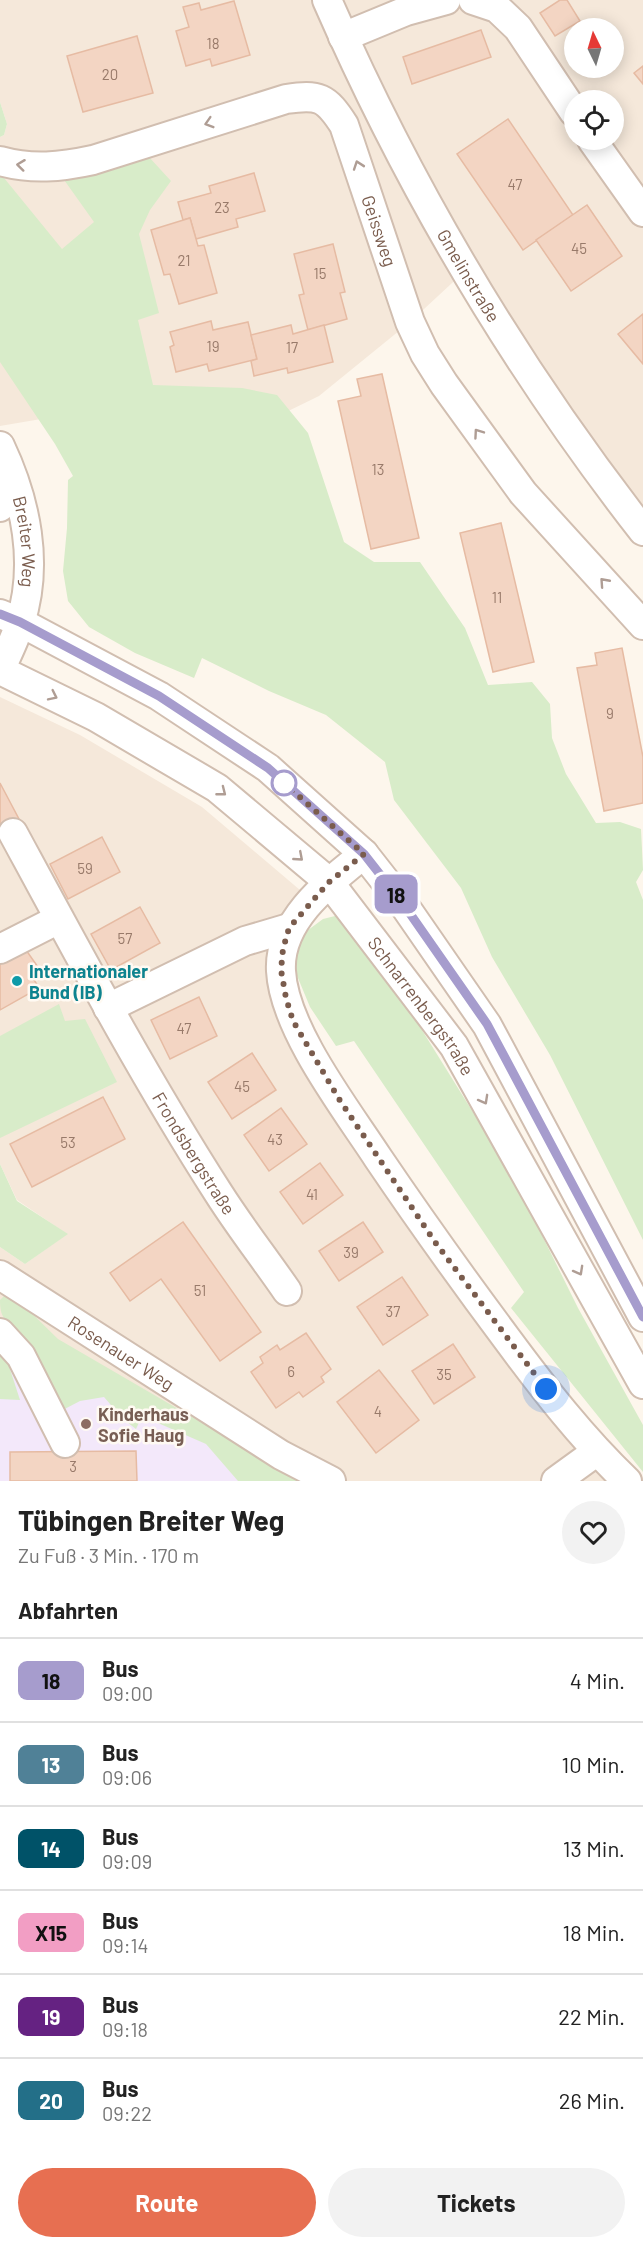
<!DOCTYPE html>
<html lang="de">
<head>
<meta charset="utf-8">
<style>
	:root { --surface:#fff; --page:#f2f2f2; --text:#222; --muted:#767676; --line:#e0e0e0; --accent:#e76f51 }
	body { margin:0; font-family:Barlow,sans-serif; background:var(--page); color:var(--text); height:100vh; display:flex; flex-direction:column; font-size:22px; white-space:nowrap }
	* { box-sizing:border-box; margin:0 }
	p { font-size:20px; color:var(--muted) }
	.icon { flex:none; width:33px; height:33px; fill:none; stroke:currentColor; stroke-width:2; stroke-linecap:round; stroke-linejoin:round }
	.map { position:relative; height:1481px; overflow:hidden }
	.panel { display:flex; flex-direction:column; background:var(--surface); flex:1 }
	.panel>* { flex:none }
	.badge { padding:0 12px; border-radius:9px; font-size:21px; line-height:39px }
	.needle { width:39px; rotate:355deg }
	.controls { position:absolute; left:564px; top:18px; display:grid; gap:12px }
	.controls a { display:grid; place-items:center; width:60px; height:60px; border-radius:50%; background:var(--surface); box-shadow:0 3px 15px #0003; font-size:30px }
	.you { position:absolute; width:30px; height:30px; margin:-15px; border:4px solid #fff; border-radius:50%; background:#1a73e8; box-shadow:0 0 0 9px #1a73e833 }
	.map>.badge { position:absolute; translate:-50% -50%; box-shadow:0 0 0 3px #fff }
	h2 { padding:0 18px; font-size:22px; line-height:54px }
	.round { display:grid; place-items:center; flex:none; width:63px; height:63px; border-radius:32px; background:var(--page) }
	.overview { display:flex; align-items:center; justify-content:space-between; height:102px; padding:0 18px }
	h1 { font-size:28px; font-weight:700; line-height:45px }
	.action { display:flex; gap:12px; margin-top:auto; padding:12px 18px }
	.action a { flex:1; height:69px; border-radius:36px; background:var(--accent); color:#fff; font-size:24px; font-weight:700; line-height:69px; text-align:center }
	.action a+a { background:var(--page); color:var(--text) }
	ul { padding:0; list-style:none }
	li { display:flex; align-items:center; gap:18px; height:84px; padding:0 18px; border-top:2px solid var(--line) }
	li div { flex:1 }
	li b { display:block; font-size:22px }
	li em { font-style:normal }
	li .badge { min-width:66px; font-weight:700; text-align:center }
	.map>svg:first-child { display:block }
	.residential { fill:#f5e8da; fill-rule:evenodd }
	.education { fill:#f3e8fa }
	.green { fill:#d8ecc9 }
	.building { fill:#f3d5c3; stroke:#e6bba3; stroke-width:1.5 }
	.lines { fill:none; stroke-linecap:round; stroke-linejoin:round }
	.minor-casing { stroke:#d1beb0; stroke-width:32 }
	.minor { stroke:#fff; stroke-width:28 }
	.oneway { stroke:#af9d94 }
	.line-casing { stroke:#fff; stroke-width:14 }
	.line { stroke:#a69ccd; stroke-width:9 }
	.walk { stroke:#7a5c4d; stroke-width:6; stroke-dasharray:0 10.8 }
	.stop-dot { fill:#fff; stroke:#a69ccd; stroke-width:3 }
	.culture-dot { fill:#0f9aa8; stroke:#fffaf3; stroke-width:2 }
	.education-dot { fill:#8d6e63; stroke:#fffaf3; stroke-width:2 }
	.labels { text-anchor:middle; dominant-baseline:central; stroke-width:5; stroke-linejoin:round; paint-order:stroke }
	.number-label { font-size:15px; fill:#987a6a }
	.street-label { font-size:18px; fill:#7a5c4d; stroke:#fffaf3 }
	.culture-label { font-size:18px; font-weight:bold; fill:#0d838f; stroke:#fffaf3; text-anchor:start }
	.education-label { font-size:18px; font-weight:bold; fill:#785e54; stroke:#fffaf3; text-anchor:start }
</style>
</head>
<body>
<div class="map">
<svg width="643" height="1481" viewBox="0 0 643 1481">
	<rect width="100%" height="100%" fill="#fdf6ec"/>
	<g class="residential">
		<path d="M0,0H643V531L465,271L410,322L319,396L237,436L176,396L0,426V137L4,135L7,124L0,102ZM574,28H614V68H574ZM574,100H614V140H574Z"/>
		<polygon points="0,697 80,735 202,807 320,907 282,969 348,1094 619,1481 0,1481 0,1247 25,1264 67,1234 17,1200 0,1164"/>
	</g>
	<polygon class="education" points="7,1354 303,1481 0,1481 0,1369"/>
	<g class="green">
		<polygon points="0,102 7,124 4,135 0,137"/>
		<polygon points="149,157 171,181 150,210 139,234 159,313 138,320 153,385 242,388 277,395 308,433 344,542 374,562 420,562 465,628 488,685 532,682 550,704 552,738 566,774 596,823 620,822 641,829 643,870 636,882 643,900 643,1240 550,1055 492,957 461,888 394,800 385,762 326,715 269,691 202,658 194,678 135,653 89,627 68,601 63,571 67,528 68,480 73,476 55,444 0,362 0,173 62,249 94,222 62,177 125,159"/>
		<polygon points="339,915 407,1006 494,1146 528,1207 578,1308 643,1425 643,1472 511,1308 524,1292 354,1041 336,1046 310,1007 293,966 296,939 323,919"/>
		<polygon points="59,1004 65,1021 85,1019 117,1082 0,1138 0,1036"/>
		<polygon points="0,1164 17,1201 68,1234 25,1264 0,1247"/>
		<path d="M9,1291L58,1339L302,1481H238L206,1444L142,1416L136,1429L123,1419L104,1397L80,1401L57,1413C46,1387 38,1355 20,1333C8,1318 0,1323 0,1300Z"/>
		<polygon points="0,1354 8,1363 20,1400 0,1399"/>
	</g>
	<g class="building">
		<polygon points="560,0 567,0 580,21 555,36 540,13"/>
		<polygon points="234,1 250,55 212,66 210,59 186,66 176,31 189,27 183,7 199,3 201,10"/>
		<polygon points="481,30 491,57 412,84 403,57"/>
		<polygon points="137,36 153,93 83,112 67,56"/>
		<polygon points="643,66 643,84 634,73"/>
		<polygon points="508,119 573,215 523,250 457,154"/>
		<polygon points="254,173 265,211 236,219 238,227 196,239 190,218 183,220 178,202 211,193 209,186"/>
		<polygon points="587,205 622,256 571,291 536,240"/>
		<polygon points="190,218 198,246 204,245 217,293 179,304 170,274 164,275 151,230"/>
		<polygon points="333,244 345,292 340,293 347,319 308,330 299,295 304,294 294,254"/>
		<polygon points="643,314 643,364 618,334"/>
		<polygon points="211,321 213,330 248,322 257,359 209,371 207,364 176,372 170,347 174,345 170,332"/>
		<polygon points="291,325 293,334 324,325 333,362 288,373 287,368 254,376 251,361 257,359 251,335"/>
		<polygon points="382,374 419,538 371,549 338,401 361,396 357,379"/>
		<polygon points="501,523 534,662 493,672 460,533"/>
		<polygon points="622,648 643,757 643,803 604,811 577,668 597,665 595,653"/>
		<polygon points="0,783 20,821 0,831"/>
		<polygon points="102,837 120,872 68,899 50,864"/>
		<polygon points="140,907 160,943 111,970 91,934"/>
		<polygon points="26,950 38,967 30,973 39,988 0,1010 0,961"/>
		<polygon points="199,997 217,1036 170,1059 151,1020"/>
		<polygon points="252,1053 276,1090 232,1119 208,1082"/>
		<polygon points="103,1097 125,1139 32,1187 10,1144"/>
		<polygon points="281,1108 307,1144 269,1171 244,1135"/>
		<polygon points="320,1163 343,1195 303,1224 280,1192"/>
		<polygon points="183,1222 261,1332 220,1361 161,1279 130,1301 110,1273"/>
		<polygon points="363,1222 383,1252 339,1281 319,1251"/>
		<polygon points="402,1277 428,1315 383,1345 357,1307"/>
		<polygon points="306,1333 331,1369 321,1377 324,1382 303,1397 299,1392 276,1408 251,1372 263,1363 260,1357 277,1345 280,1350"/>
		<polygon points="453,1344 475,1377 434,1404 412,1371"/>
		<polygon points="379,1370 419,1420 376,1453 337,1402"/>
		<polygon points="136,1451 137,1481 10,1481 10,1452"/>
	</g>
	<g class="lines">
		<g class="minor-casing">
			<g id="minor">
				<path id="s1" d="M327,0C410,190 516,368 643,531"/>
				<polyline points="473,0 497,8 518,28 574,112"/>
				<polyline points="343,37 406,11 446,0"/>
				<polyline points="592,140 643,212"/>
				<path id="s2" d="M0,161C32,170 61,167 93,160L286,99C319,94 326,97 344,125L410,322L425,354L444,384L523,493L643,625"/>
				<path id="s3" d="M0,446C26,501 39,564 20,623C15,639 7,655 0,670"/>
				<polyline points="0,507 2,462"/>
				<polyline points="0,614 20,622 159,696 268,768 364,854 404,905 487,1025 643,1317"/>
				<path id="s4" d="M0,670L96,717L217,788L329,882L454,1046L643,1384"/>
				<path id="s5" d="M13,833C79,955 144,1077 219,1194C240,1227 265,1259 287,1291"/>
				<path d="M364,854C329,882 278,920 281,971C284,1029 346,1109 378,1158C420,1220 463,1280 507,1339C544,1389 582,1438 627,1481"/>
				<polyline points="0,949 59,919"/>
				<polyline points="108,1008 245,941 289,928"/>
				<path id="s6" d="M0,1275L281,1455L331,1481"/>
				<polyline points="0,1333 21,1356 65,1443"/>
				<polyline points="556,1481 596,1452"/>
			</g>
		</g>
		<use href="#minor" class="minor"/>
	</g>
	<defs><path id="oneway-chevron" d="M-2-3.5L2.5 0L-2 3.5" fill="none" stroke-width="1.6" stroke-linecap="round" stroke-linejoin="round" transform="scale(1.5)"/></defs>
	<g class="oneway">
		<use href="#oneway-chevron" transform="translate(209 123) rotate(163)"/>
		<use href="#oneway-chevron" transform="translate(21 165) rotate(-173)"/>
		<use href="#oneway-chevron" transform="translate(358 165) rotate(-109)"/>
		<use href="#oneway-chevron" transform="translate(478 433) rotate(-125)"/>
		<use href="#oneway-chevron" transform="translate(604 582) rotate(-132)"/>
		<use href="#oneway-chevron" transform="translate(53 696) rotate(26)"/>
		<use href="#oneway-chevron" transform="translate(222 792) rotate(38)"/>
		<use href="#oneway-chevron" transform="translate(299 857) rotate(41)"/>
		<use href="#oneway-chevron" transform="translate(484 1100) rotate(61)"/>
		<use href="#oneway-chevron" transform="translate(579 1271) rotate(61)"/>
	</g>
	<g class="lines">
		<g class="line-casing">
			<polyline id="line" points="0,614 20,622 159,696 268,768 364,854 404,905 487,1024 643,1317"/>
		</g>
		<use href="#line" class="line"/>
		<polyline class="walk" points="284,783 364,854 329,882 289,928 283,949 281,970 286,998 293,1021 339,1099 435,1242 546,1389"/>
	</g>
	<circle class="stop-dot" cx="284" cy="783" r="12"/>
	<circle class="culture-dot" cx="17" cy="981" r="6"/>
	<circle class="education-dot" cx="86" cy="1424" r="6"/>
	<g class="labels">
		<g class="number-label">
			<text x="213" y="43">18</text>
			<text x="110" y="74">20</text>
			<text x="515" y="184">47</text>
			<text x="222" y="207">23</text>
			<text x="579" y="248">45</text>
			<text x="184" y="260">21</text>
			<text x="320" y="273">15</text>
			<text x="213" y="346">19</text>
			<text x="292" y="347">17</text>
			<text x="378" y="469">13</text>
			<text x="497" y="597">11</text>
			<text x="610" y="713">9</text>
			<text x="85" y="868">59</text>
			<text x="125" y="938">57</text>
			<text x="184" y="1028">47</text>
			<text x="242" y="1086">45</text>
			<text x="275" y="1139">43</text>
			<text x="68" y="1142">53</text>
			<text x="312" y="1194">41</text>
			<text x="351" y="1252">39</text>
			<text x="200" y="1290">51</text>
			<text x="393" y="1311">37</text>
			<text x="291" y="1371">6</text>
			<text x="444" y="1374">35</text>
			<text x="378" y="1411">4</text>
			<text x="73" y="1466">3</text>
		</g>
		<g class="street-label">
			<text stroke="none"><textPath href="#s2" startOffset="478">Geissweg</textPath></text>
			<text stroke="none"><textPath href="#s1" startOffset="310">Gmelinstraße</textPath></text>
			<text stroke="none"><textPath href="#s3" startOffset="100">Breiter Weg</textPath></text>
			<text stroke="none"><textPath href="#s4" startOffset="548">Schnarrenbergstraße</textPath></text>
			<text stroke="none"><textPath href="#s5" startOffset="368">Frondsbergstraße</textPath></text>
			<text stroke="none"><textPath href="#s6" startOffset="144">Rosenauer Weg</textPath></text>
		</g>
		<g class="culture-label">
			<text x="29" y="971">Internationaler<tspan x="29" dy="21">Bund (IB)</tspan></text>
		</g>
		<g class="education-label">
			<text x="98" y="1414">Kinderhaus<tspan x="98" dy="21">Sofie Haug</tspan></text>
		</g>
	</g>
</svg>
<div class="controls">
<a><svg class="needle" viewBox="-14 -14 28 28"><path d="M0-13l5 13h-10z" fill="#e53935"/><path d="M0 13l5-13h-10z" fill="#767676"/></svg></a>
<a><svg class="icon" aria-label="locate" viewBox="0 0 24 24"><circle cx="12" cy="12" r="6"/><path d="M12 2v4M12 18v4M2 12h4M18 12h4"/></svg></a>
</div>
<div class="you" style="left:546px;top:1389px"></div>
<b class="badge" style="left:396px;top:894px;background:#a69ccd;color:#111">18</b>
</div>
<section class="panel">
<div class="overview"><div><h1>Tübingen Breiter Weg</h1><p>Zu Fuß · 3 Min. · 170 m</p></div><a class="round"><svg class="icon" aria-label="heart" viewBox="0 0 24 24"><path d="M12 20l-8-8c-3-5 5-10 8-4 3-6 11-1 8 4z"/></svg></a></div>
<h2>Abfahrten</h2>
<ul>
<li><span class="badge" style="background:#a69ccd;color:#111">18</span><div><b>Bus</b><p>09:00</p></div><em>4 Min.</em></li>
<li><span class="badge" style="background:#508197;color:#fff">13</span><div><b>Bus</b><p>09:06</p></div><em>10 Min.</em></li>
<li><span class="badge" style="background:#005268;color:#fff">14</span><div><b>Bus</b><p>09:09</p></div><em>13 Min.</em></li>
<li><span class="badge" style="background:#f29ec4;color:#111">X15</span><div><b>Bus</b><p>09:14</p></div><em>18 Min.</em></li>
<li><span class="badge" style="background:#652282;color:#fff">19</span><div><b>Bus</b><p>09:18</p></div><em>22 Min.</em></li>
<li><span class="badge" style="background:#236f88;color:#fff">20</span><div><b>Bus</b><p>09:22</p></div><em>26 Min.</em></li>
</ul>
<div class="action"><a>Route</a><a>Tickets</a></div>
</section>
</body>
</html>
